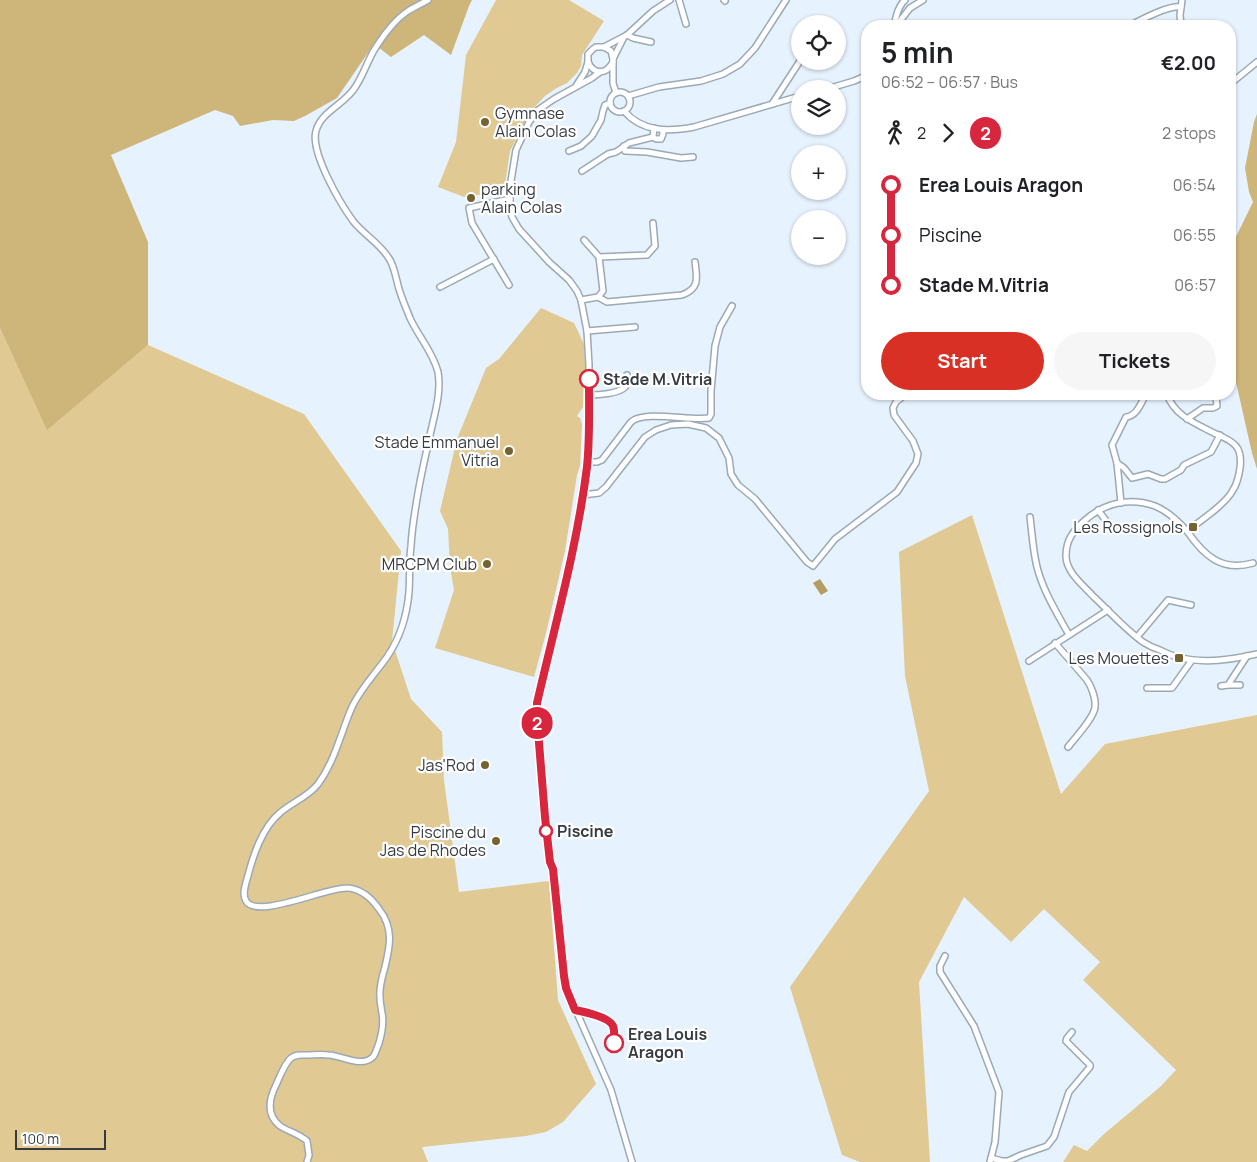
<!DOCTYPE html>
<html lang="en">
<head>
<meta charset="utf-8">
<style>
	:root { --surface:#fff; --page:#f6f6f6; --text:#202124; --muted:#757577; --accent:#d93025 }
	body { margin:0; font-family:Manrope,sans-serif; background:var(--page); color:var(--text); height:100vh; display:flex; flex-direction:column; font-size:19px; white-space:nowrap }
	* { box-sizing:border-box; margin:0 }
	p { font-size:16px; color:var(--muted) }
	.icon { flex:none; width:28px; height:28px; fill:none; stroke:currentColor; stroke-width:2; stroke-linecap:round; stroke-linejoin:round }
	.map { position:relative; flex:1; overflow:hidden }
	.panel { position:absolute; left:861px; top:20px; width:375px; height:380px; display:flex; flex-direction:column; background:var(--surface); border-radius:20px; box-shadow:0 1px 4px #0004 }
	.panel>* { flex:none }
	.badge { padding:0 10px; border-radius:16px; font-size:18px; line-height:32px }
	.fabs { position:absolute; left:791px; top:15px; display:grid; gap:10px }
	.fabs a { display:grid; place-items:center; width:55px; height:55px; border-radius:50%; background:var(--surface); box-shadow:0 1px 4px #0004; font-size:25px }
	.scale { position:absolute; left:15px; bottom:12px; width:91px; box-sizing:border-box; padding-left:5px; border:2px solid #353b41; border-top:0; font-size:14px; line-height:18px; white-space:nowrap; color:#353b41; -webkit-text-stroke:4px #fff; paint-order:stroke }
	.map>.badge { position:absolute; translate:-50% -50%; box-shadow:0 0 0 2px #fff }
	.legs { display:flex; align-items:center; gap:8px; height:55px; padding:0 20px; font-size:16px }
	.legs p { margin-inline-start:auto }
	.summary { display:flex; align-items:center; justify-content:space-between; height:85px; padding:0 20px }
	h1 { font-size:28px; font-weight:700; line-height:38px }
	.cta { display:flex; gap:10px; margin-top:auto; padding:10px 20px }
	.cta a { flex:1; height:58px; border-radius:30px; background:var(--accent); color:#fff; font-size:20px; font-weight:700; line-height:58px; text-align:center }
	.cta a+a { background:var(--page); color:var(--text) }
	ul { padding:0 20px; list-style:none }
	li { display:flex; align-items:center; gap:18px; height:50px; font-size:19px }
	li i { display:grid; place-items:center; width:8px; height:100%; margin:0 6px; background:currentColor }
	li i::after { content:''; width:12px; height:12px; margin:-6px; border:4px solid; border-radius:50%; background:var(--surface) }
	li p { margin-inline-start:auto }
	li:first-child i { background:linear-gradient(#0000 50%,currentColor 0) }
	li:last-child i { background:linear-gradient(currentColor 50%,#0000 0) }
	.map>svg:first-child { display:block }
	.green { fill:#e0c992 }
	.forest { fill:#ceb57a }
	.water { fill:#b49c62 }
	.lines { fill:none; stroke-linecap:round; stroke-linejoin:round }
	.minor-casing { stroke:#9ba9b7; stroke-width:8 }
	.minor { stroke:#fff; stroke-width:5 }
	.line-1-casing { stroke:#fff; stroke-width:11 }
	.line-1 { stroke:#d7263d; stroke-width:8 }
	.poi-dot { fill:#766231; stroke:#fff; stroke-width:2 }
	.stop-1-dot { fill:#fff; stroke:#d7263d; stroke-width:2.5 }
	.labels { text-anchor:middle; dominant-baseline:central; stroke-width:4.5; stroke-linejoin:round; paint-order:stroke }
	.poi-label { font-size:16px; fill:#353b41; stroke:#fff; text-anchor:end }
	.stop-label { font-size:16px; font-weight:bold; fill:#353b41; stroke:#fff; text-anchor:start }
</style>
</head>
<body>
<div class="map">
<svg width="1257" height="1162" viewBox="0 0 1257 1162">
	<rect width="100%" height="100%" fill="#e6f2fe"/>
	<g class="green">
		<polygon points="496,0 569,0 604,21 582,55 581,66 577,73 567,83 555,89 545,96 530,112 510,151 504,191 464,197 438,187 456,142 466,55"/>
		<polygon points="541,308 574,323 584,344 586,384 584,389 583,407 577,416 580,418 582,424 580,466 577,475 565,551 546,633 534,677 435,648 454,590 450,567 448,529 440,511 457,439 486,368 499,359"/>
		<polygon points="0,328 47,429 148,345 304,414 401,551 392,641 411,699 442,732 444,780 459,892 549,881 558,1000 596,1084 563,1122 546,1132 526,1136 422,1147 428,1162 0,1162"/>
		<polygon points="972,515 1061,794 1105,744 1257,715 1257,1162 1063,1162 1074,1145 1087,1151 1104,1134 1160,1087 1176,1070 1083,980 1100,962 1044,909 1011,942 964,897 919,982 930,1162 860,1162 842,1155 790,987 929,791 905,676 899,552"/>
	</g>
	<g class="forest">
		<polygon points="0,0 472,0 469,6 451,55 424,35 391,57 374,44 337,98 305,116 294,121 273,120 240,126 233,116 215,110 111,155 148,242 148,345 47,430 0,328"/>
		<polygon points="1257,114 1257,469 1252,453 1233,369 1230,343 1230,258 1233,243 1253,202 1249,192 1245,168 1254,122"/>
	</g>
	<polygon class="water" points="820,579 828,591 821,595 813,583"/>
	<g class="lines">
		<g class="minor-casing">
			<g id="minor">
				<polyline points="679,0 686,24"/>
				<polyline points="724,0 725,1"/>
				<polyline points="895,25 900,21 910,8 923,0"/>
				<path d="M894,26C896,17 898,6 905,0"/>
				<path d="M1129,26C1141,20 1168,5 1181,7"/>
				<polyline points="1181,26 1180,15 1182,0"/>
				<polyline points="627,35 633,38 651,42"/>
				<polyline points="604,47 611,51 613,59"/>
				<path d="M588,62C594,75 606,75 613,62"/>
				<polyline points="600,72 592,78 554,99 538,110 529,122 516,150 510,187 510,208 512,217 519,229 549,262 569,280 577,291 581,300 587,331 589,365 588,446 587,465 583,495 579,521 564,592 537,703 537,718 545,817 550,862 553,869 566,988 611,1090 632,1162"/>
				<polyline points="1230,84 1257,62"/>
				<polyline points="576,86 585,72 588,62 588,54 593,49 596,47 604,47 627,35 653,11 670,0"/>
				<polyline points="827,89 854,81 868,75"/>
				<circle cx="620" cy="102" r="10"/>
				<polyline points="616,93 613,83 613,59 624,37"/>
				<polyline points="628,96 659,87 701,81 723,74 740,64 755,48 786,0"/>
				<polyline points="772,104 800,61"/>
				<path d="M624,111C642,132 668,132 694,127L800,96"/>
				<polyline points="654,128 653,137 656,139 661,139 663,134 663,130"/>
				<polyline points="624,146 625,151 647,152 681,158 693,157"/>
				<polyline points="569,151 581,146 592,136 601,120 603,111 605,105 610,103"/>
				<polyline points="582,171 608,154 616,152 629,143 653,137"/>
				<polyline points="599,257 647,255 655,246 653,223"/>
				<polyline points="509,285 472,223 469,208 510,199"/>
				<polyline points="440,287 494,259"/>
				<path d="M598,297L607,302L682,295C700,288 697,278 695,262"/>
				<polyline points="581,300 598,297 603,291 599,257 584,240"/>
				<polyline points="587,331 635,327"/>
				<path d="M1167,394C1174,416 1197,424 1216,434C1223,437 1231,440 1236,446C1241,452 1241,460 1240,468C1239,475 1237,484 1233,490C1226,504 1200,521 1187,531C1178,521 1168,511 1155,506C1129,497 1104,503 1084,521C1073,531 1066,540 1066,556C1066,572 1083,585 1093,596C1108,610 1127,631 1143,642C1149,646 1154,648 1160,650C1166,653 1172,656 1178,657C1203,664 1232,660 1257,654"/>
				<path d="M589,395C597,395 619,394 625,387C628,384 627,379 627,375"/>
				<polyline points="1187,419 1203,408 1213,408 1217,406 1216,397 1215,394"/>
				<path d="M587,462H597L602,460L631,422C644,410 690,421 709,418L711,414V391L715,346L720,327L732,306"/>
				<polyline points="1117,463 1124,468 1132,478 1148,474 1161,479 1165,479 1181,470 1184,465 1211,452 1220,435"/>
				<polyline points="583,495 599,493 606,487 645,437 656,430 671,425 688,424 706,428 719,438 729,458 731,474 738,485 755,499 807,562 813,566 835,539 897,492 916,463 918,454 913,441 894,415 893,408 896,402 906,394"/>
				<path d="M1121,503L1117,463L1112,445L1126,417C1137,416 1141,403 1146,394"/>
				<polyline points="1098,510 1113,530"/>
				<path d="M1030,517C1032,533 1033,551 1037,567C1043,591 1057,613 1069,635"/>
				<path d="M1187,531C1204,556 1222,572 1253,563"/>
				<polyline points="1137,637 1168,600 1191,605"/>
				<path d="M1055,643L1087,680C1091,686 1096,698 1095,707C1094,718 1075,738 1068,747"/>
				<polyline points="1029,661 1108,610"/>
				<polyline points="1228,685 1240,685"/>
				<polyline points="1221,686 1228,685 1247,656"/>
				<polyline points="1147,688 1172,688 1192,660"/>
				<polyline points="945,956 940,966 940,972 974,1026 999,1092 995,1142 990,1162"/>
				<polyline points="991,1158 1002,1161 1008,1161 1021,1155 1047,1146 1054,1137 1069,1092 1090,1067 1090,1065 1066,1041 1067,1038 1072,1032"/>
				<path d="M307,1162L309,1155L307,1141C298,1133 289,1132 280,1126C266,1115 269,1099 276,1085C280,1077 284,1064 291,1058C296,1054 300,1055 306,1055C314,1055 321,1054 329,1055C343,1056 361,1068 373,1057C376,1053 377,1048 379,1043C382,1033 384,1023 382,1013C381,1007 380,1003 380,997C379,987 382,977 385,967C390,946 394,928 379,909C372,899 361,889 348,888C329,886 257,920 246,901C242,895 245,886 247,879C253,856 262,827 281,812C293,802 309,796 318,784C335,761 341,732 352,707C361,688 375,674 387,657C400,638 407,615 409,592C410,577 409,561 411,546C412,528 415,510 418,493C421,475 425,458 429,440C433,419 442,394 438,372C433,352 418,336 410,318C406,308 402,299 399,289C396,279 395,269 390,260C381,244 364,235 353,221C340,203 310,152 316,131C321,111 346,104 356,86C363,75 367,63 373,52C382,37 393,21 408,11C414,7 421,4 428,0"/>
			</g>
		</g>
		<use href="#minor" class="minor"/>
	</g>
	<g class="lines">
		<g class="line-1-casing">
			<path id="line-1" d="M589,379C589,408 590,438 587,467C577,547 555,625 537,703V718L545,817L550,862L553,869L564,976L566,988L575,1010C585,1012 609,1017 613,1026C615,1031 614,1038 614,1043"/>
		</g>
		<use href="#line-1" class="line-1"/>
	</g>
	<g class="poi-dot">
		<circle cx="485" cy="122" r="5"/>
		<circle cx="471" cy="198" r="5"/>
		<circle cx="509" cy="451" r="5"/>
		<rect x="1188" y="522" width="10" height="10" rx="2.5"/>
		<circle cx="487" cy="564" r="5"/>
		<rect x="1174" y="653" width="10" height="10" rx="2.5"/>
		<circle cx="485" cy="765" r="5"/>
		<circle cx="496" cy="841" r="5"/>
	</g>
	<g class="stop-1-dot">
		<circle cx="589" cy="379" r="9"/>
		<circle cx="546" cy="831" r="6"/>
		<circle cx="614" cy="1043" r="9"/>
	</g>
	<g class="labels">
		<g class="poi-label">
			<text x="495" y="113" text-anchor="start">Gymnase<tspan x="495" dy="18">Alain Colas</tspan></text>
			<text x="481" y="189" text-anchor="start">parking<tspan x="481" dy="18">Alain Colas</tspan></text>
			<text x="499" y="442">Stade Emmanuel<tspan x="499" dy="18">Vitria</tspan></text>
			<text x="1183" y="527">Les Rossignols</text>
			<text x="477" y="564">MRCPM Club</text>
			<text x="1169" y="658">Les Mouettes</text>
			<text x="475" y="765">Jas'Rod</text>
			<text x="486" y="832">Piscine du<tspan x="486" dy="18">Jas de Rhodes</tspan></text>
		</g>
		<g class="stop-label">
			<text x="603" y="379">Stade M.Vitria</text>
			<text x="557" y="831">Piscine</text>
			<text x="628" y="1034">Erea Louis<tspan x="628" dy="18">Aragon</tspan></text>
		</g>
	</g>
</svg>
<div class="fabs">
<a><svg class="icon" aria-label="locate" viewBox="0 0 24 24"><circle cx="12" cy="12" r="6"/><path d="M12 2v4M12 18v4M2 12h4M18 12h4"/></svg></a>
<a><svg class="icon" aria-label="layers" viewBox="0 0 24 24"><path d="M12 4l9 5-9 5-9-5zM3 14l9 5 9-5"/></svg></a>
<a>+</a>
<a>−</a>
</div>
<div class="scale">100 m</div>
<b class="badge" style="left:537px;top:723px;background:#d7263d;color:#fff">2</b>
<section class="panel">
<div class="summary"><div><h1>5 min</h1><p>06:52 – 06:57 · Bus</p></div><b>€2.00</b></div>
<div class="legs"><svg class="icon" aria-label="walk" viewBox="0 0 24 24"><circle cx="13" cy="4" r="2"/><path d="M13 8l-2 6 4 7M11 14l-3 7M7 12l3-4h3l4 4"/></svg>2<svg class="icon" aria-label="forward" viewBox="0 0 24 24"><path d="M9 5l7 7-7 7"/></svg><b class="badge" style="background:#d7263d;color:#fff">2</b><p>2 stops</p></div>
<ul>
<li><i style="color:#d7263d"></i><b>Erea Louis Aragon</b><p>06:54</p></li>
<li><i style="color:#d7263d"></i><span>Piscine</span><p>06:55</p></li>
<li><i style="color:#d7263d"></i><b>Stade M.Vitria</b><p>06:57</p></li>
</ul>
<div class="cta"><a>Start</a><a>Tickets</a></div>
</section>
</div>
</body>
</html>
